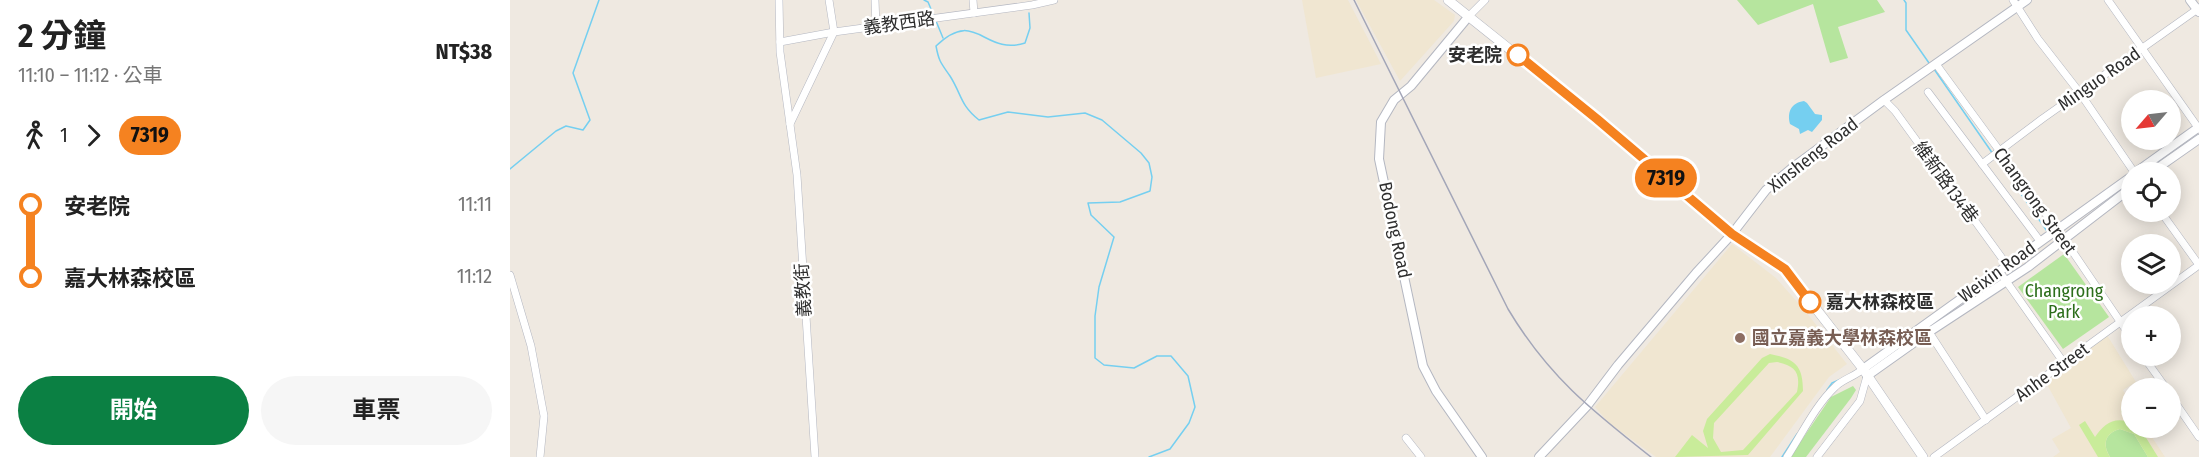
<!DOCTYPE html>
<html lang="zh-TW">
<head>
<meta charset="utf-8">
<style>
	:root { --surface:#fff; --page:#f6f6f6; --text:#222; --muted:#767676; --accent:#0b8043 }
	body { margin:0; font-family:"Fira Sans Condensed","Noto Sans TC",sans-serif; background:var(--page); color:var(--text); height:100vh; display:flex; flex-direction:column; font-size:22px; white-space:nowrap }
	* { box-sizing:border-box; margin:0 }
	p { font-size:20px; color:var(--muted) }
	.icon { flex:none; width:33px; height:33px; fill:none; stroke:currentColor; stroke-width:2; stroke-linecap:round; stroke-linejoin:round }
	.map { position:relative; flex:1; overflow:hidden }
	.panel { display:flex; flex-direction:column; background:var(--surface); width:510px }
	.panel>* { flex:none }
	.badge { padding:0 12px; border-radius:20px; font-size:21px; line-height:39px }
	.needle { width:39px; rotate:242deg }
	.fabs { position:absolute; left:1611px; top:90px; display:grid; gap:12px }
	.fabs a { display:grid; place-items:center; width:60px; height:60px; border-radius:50%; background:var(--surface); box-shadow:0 3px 15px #0003; font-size:30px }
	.map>.badge { position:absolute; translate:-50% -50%; box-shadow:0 0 0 3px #fff }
	.legs { display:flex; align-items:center; gap:9px; height:66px; padding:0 18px; font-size:20px }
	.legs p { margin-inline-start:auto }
	.head { display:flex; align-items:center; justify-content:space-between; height:102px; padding:0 18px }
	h1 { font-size:33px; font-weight:700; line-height:45px }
	.action { display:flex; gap:12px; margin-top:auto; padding:12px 18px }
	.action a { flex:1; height:69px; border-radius:36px; background:var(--accent); color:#fff; font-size:24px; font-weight:700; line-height:69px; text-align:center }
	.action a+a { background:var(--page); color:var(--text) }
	ul { padding:0 18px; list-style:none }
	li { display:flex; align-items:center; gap:21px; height:72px; font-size:22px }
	li i { display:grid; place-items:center; width:9px; height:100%; margin:0 8px; background:currentColor }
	li i::after { content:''; width:15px; height:15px; margin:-8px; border:4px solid; border-radius:50%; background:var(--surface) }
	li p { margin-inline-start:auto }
	li:first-child i { background:linear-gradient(#0000 50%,currentColor 0) }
	li:last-child i { background:linear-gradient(currentColor 50%,#0000 0) }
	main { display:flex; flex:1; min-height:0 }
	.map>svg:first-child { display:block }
	.education { fill:#f0e6d1 }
	.green { fill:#b6e59e }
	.pitch { fill:#c9ec9a; fill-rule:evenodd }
	.water { fill:#75cff0 }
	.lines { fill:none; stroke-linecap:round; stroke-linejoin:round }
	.stream { stroke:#75cff0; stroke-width:1.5 }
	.minor-casing { stroke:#b4b7c1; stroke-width:8 }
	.tertiary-casing { stroke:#b4b7c1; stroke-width:10 }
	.secondary-casing { stroke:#b4b7c1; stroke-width:10 }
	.minor { stroke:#fff; stroke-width:7 }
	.tertiary { stroke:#fff; stroke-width:8 }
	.secondary { stroke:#fff; stroke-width:9 }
	.rail { stroke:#a3a6b8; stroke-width:1.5 }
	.line-1-casing { stroke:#fff; stroke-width:14 }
	.line-1 { stroke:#f58220; stroke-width:9 }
	.stop-1-dot { fill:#fff; stroke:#f58220; stroke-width:3 }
	.education-dot { fill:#8d6e63; stroke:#fff; stroke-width:2 }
	.labels { text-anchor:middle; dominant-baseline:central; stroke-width:5; stroke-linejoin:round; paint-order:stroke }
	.street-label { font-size:18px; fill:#2e2e2e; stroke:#fff }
	.stop-label { font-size:18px; font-weight:bold; fill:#2e2e2e; stroke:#fff; text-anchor:end }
	.park-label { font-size:18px; fill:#2c6e1b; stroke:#fff }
	.education-label { font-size:18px; font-weight:bold; fill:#785e54; stroke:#fff; text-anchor:start }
</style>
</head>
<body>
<main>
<section class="panel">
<div class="head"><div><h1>2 分鐘</h1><p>11:10 – 11:12 · 公車</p></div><b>NT$38</b></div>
<div class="legs"><svg class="icon" aria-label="walk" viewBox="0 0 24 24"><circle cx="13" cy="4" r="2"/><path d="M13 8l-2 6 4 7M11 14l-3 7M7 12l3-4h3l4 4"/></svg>1<svg class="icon" aria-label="forward" viewBox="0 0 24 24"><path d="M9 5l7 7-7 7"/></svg><b class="badge" style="background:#f58220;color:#111">7319</b></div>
<ul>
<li><i style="color:#f58220"></i><b>安老院</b><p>11:11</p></li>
<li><i style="color:#f58220"></i><b>嘉大林森校區</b><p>11:12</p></li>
</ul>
<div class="action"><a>開始</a><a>車票</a></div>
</section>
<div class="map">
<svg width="1689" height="457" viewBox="0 0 1689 457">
	<rect width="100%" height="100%" fill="#efe9e1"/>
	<g class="education">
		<polygon points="792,0 838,0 871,64 806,78"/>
		<polygon points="846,0 924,0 945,15 944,21 890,81"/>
		<polygon points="1222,244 1266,278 1296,312 1337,364 1319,377 1260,457 1146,457 1099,423 1085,407"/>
		<polygon points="1597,335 1626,382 1613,390 1621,404 1622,428 1636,428 1655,457 1543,457 1550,452 1542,439 1561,428 1534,379"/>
	</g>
	<g class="green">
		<polygon points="1227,0 1367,0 1375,12 1328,27 1338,58 1320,63 1303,4 1248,25"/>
		<polygon points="1554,254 1599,317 1553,349 1508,287"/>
		<polygon points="1343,386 1346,390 1341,398 1296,457 1280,457 1321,397"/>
		<path d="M1610,429L1624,434L1638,457H1600C1592,444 1595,433 1610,429Z"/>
	</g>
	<g class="pitch">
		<path d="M1260,354C1285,359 1293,365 1293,391L1238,455L1165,457L1182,435L1198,448L1193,431L1197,419L1252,358ZM1267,362C1285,366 1291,372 1287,392L1233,450L1211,452L1203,438L1204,423L1259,363Z"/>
		<path d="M1618,407L1621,413L1622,428H1630L1648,457H1638L1624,434L1610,429C1595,433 1592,444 1600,457H1588L1569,425L1575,421L1585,437C1593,426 1601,418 1616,421L1611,411Z"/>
	</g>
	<path class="water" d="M1294,101L1297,103L1305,114L1312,115V120L1302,132L1298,130L1290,134L1289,129L1280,124C1277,112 1281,103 1294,101Z"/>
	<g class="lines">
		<g class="stream">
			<polyline points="414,0 418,2 424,16"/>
			<polyline points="1394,0 1396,3 1396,30 1419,63"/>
			<path d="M519,13L520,28L515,43C473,56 466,7 426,46C429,62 431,63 440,76C452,95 450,105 469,120L498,112L538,117L575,113L592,120L631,153L639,163L642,177L640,191L610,202L578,203L581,215L604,237L589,287L585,316V358L594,365L624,368L647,356H661L678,376L685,407L679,423L660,449L639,457"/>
			<polyline points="426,21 433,38"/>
			<polyline points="1424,69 1483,154"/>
			<polyline points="1486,158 1537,231"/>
			<polyline points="0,169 46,131 56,126 73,130 80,120 63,73 89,0"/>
			<polyline points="1317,390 1322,383 1329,380"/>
			<polyline points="1272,457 1287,434"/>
		</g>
		<g class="minor-casing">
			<g id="minor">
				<polyline points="269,0 270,52 287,175 305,457"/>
				<polyline points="365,0 366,26"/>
				<polyline points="463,0 464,13"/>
				<polyline points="1503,0 1528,39 1570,93 1624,172"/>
				<polyline points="1598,0 1689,129"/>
				<polyline points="959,16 975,0"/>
				<polyline points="270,42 324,32 522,5 544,0"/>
				<polyline points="1426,64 1554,239 1622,339"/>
				<polyline points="1418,92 1530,241"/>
				<polyline points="1374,100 1385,111 1497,265"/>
				<polyline points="280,124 324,32 319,0"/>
				<polyline points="1472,164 1532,119 1689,8"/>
				<polyline points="1651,212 1689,265"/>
				<polyline points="1489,271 1554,363"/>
				<polyline points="0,275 21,346 34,416 30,457"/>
				<polyline points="1417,329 1476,420"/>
				<polyline points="1633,356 1656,388"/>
				<polyline points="1660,395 1689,437"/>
				<polyline points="896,438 911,457"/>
				<path d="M1277,457C1292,434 1305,406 1325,387C1333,379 1344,377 1353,369"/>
				<polyline points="1307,457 1350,401 1357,376"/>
				<polyline points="1424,457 1689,265"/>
			</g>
		</g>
		<g class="tertiary-casing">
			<g id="tertiary">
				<polyline points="1680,0 1689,12"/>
				<polyline points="959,16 901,86 884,100 871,122 869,159 913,366 926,391 972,457"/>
				<polyline points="1626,172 1689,127"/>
				<polyline points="1642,172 1689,139"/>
				<polyline points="1353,369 1622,176"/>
				<polyline points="1357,376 1419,332 1518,267 1622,187"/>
				<polyline points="1029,457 1077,406 1108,365 1186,273 1222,234 1256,190 1282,168 1374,100 1517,0"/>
			</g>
		</g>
		<g class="secondary-casing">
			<polyline id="secondary" points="938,0 1087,119 1222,234 1275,269 1353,369 1413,457"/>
		</g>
		<use href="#minor" class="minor"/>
		<use href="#tertiary" class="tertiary"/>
		<use href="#secondary" class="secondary"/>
		<path class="rail" d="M844,0L998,309C1038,376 1081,410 1141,457"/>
	</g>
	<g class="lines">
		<g class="line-1-casing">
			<polyline id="line-1" points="1008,55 1087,119 1222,234 1275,269 1300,302"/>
		</g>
		<use href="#line-1" class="line-1"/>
	</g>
	<g class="stop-1-dot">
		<circle cx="1008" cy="55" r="10"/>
		<circle cx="1300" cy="302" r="10"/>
	</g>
	<circle class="education-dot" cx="1230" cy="338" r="6"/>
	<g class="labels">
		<g class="street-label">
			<text transform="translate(389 23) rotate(-8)">義教西路</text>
			<text transform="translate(1589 79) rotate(-35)">Minguo Road</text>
			<text transform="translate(1303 155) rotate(-38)">Xinsheng Road</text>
			<text transform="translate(1436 182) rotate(54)">維新路134巷</text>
			<text transform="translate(1525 201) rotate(54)">Changrong Street</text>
			<text transform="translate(885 230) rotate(78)">Bodong Road</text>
			<text transform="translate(1487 272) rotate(-36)">Weixin Road</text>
			<text transform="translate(293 290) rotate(-93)">義教街</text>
			<text transform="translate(1542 372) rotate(-36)">Anhe Street</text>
		</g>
		<g class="stop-label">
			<text x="992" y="55">安老院</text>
			<text x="1316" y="302" text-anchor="start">嘉大林森校區</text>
		</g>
		<g class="park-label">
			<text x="1554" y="291">Changrong<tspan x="1554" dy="21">Park</tspan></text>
		</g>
		<g class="education-label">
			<text x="1242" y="338">國立嘉義大學林森校區</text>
		</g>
	</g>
</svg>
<div class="fabs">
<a><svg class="needle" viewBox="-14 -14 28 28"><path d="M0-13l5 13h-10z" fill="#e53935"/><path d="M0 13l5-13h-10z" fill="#767676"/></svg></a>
<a><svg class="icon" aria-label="locate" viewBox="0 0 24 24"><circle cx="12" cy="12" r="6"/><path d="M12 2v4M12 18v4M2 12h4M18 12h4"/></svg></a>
<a><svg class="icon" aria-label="layers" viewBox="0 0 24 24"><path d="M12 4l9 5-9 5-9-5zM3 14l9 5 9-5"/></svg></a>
<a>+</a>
<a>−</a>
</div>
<b class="badge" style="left:1156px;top:178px;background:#f58220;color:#111">7319</b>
</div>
</main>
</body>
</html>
